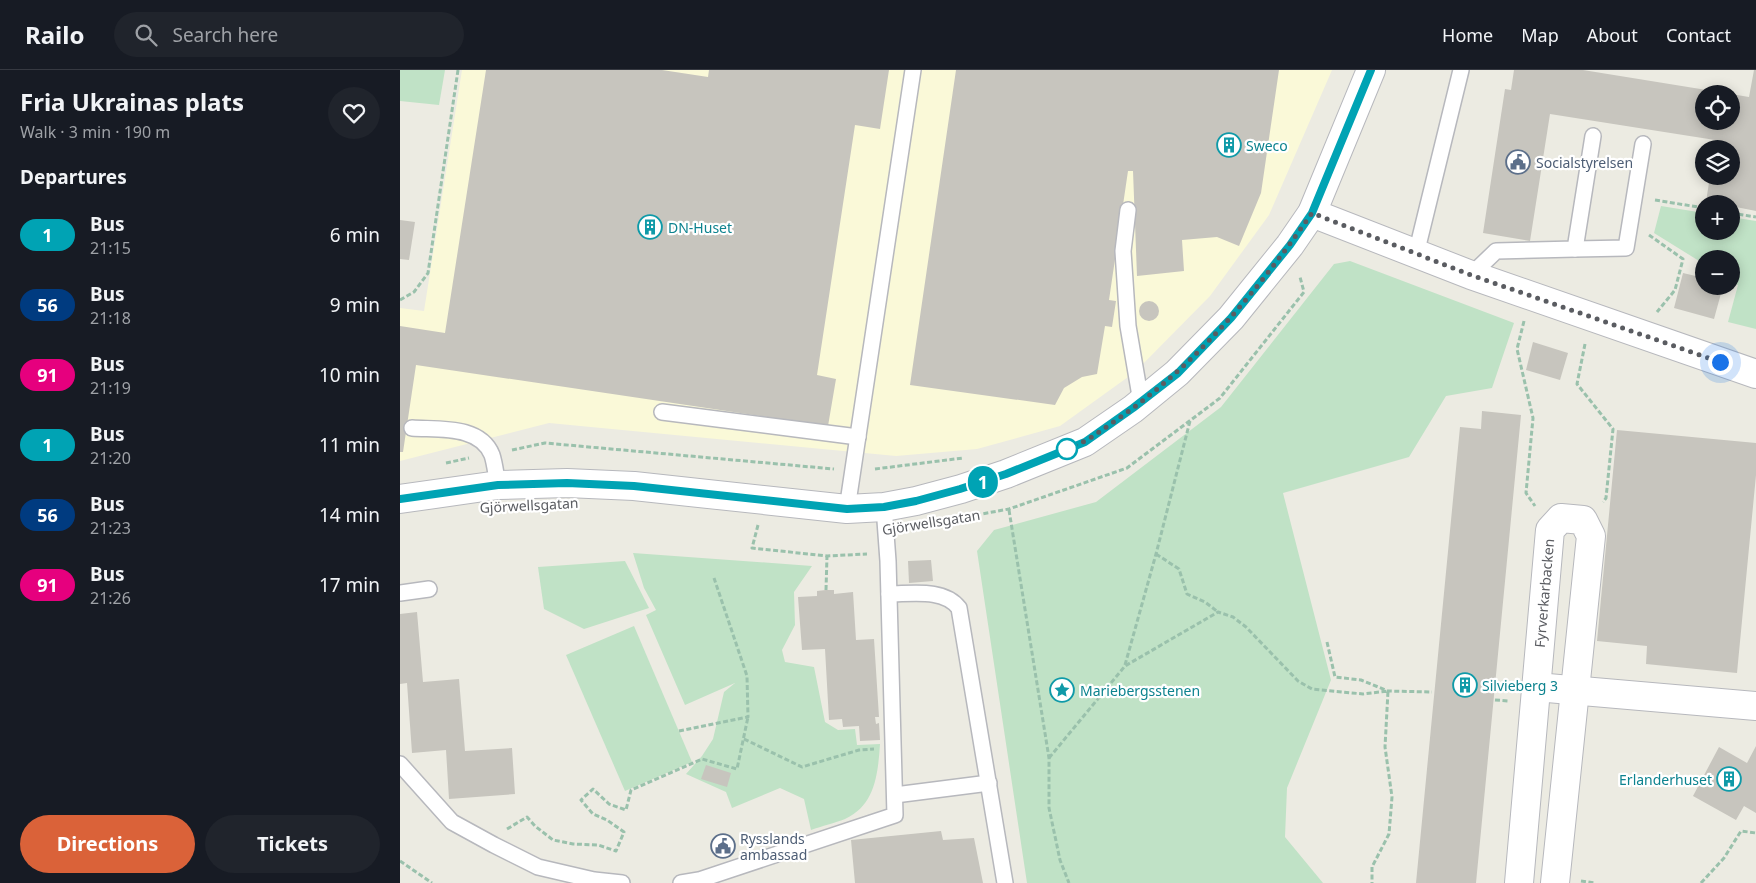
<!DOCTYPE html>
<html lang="en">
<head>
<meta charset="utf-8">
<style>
	:root { --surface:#171b24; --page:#20242c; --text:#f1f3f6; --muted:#9ea1a6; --line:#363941; --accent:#da6239 }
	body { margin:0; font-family:"Noto Sans",sans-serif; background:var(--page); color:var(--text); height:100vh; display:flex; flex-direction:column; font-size:19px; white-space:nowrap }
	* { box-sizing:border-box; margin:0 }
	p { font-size:16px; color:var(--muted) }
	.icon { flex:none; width:28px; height:28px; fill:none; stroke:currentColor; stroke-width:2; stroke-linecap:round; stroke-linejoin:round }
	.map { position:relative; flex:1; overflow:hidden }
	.side { display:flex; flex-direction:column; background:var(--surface); width:400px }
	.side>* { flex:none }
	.badge { padding:0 10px; border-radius:16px; font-size:18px; line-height:32px }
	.fabs { position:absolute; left:1295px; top:15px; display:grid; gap:10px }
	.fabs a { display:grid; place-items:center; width:45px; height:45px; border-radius:50%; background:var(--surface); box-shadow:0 2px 12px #0003; font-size:25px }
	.you { position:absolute; width:25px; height:25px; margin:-12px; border:4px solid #fff; border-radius:50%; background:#1a73e8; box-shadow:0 0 0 8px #1a73e833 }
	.map>.badge { position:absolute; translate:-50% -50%; box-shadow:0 0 0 2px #fff }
	h2 { padding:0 20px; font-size:19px; line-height:45px }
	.round { display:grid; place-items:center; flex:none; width:52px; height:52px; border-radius:26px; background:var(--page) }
	.headline { display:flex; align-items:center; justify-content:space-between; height:85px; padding:0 20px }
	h1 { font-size:24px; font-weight:700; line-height:38px }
	.cta { display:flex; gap:10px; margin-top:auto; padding:10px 20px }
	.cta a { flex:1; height:58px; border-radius:30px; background:var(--accent); color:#fff; font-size:20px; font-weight:700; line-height:58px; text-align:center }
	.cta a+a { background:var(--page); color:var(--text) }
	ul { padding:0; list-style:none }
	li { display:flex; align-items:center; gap:15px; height:70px; padding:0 20px }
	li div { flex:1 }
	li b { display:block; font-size:19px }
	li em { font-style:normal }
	li .badge { min-width:55px; font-weight:700; text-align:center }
	header { display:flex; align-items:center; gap:30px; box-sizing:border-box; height:70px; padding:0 25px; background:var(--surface); border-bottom:1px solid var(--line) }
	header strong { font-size:24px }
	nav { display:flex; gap:28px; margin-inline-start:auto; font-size:18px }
	.search { width:350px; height:45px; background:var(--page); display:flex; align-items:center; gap:12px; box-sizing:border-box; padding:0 18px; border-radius:28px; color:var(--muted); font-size:19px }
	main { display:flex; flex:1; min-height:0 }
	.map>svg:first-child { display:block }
	.commercial { fill:#faf9d8 }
	.green { fill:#c0e2c6 }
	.building { fill:#c7c5be }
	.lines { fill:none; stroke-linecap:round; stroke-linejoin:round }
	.service-casing { stroke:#b7b8bd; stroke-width:18 }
	.minor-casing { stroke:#b7b8bd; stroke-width:30 }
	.tertiary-casing { stroke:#b7b8bd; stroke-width:30 }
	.path { stroke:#9ac1ac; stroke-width:3; stroke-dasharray:5 2.5; stroke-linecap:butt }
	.service { stroke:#fff; stroke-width:15 }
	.minor { stroke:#fff; stroke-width:28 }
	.tertiary { stroke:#fff; stroke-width:28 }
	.line-casing { stroke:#fff; stroke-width:11 }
	.line { stroke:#00a3b4; stroke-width:8 }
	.walk { stroke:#5a5c61; stroke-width:5; stroke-dasharray:0 9 }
	.stop-dot { fill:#fff; stroke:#00a3b4; stroke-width:2.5 }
	.labels { text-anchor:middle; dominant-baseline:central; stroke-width:4.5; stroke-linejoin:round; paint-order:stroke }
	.culture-label { font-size:14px; fill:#0d838f; stroke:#fff; text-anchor:start }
	.service-label { font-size:14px; fill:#4e5e75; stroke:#fff; text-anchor:start }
	.street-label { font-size:14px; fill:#5a5c61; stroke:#fff }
</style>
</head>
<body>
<header>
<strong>Railo</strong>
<div class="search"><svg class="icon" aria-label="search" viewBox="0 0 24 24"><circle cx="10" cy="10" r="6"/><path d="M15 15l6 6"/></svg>Search here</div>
<nav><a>Home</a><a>Map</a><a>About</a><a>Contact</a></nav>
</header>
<main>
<section class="side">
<div class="headline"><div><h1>Fria Ukrainas plats</h1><p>Walk · 3 min · 190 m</p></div><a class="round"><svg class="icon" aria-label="heart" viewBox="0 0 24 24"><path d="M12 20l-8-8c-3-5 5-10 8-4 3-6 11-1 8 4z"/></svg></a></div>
<h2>Departures</h2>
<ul>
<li><span class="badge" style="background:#00a3b4;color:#fff">1</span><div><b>Bus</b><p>21:15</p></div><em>6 min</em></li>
<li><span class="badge" style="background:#003b80;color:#fff">56</span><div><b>Bus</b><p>21:18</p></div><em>9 min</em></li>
<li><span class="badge" style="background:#e6007e;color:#fff">91</span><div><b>Bus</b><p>21:19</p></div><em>10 min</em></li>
<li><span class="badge" style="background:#00a3b4;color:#fff">1</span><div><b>Bus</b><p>21:20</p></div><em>11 min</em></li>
<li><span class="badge" style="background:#003b80;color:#fff">56</span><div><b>Bus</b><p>21:23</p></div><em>14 min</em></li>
<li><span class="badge" style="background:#e6007e;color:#fff">91</span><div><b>Bus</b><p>21:26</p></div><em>17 min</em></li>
</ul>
<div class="cta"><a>Directions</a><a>Tickets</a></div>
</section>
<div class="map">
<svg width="1356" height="813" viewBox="0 0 1356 813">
	<rect width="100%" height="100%" fill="#ecebe2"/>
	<polygon class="commercial" points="62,0 932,0 869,145 810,226 735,302 660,356 577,379 496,386 149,353 0,391 0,238 24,241"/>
	<g class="green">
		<polygon points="0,0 45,0 39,35 0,31"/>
		<polygon points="1261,136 1304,143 1304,161 1331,161 1331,147 1356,151 1356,259 1328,252 1338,215 1331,211 1331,189 1304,189 1304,194 1254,163"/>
		<polygon points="950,191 1114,253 1092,318 1046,326 1009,387 883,423 931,610 887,718 885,767 923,813 627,813 577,481 594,460 696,432 821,337 934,194"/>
		<path d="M233,483L412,496L394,522L395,555L382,580L385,592L414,597L425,652L438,660L455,659L457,675L480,674C478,702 476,735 445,749C435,753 422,756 411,760L404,729L380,718L332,738L326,722L286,704L302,686L313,669L324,622L335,613L285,635L246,545L256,540L244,518Z"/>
		<polygon points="225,491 249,538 184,559 144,539 138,497"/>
		<polygon points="234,556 292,692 225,721 166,585"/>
	</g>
	<g class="building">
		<polygon points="86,0 262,0 308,7 309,0 489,0 480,59 455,55 417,305 436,309 428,356 16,295 3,382 0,382 0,256 45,263"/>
		<polygon points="556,0 879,0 861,123 839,176 817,167 782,170 784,201 737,206 733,101 728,101 709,230 716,231 712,257 705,256 697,304 682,307 664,318 655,335 510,315"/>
		<polygon points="1114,0 1183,0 1325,23 1304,24 1304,51 1331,51 1331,24 1349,27 1354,0 1356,0 1356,141 1331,136 1331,134 1306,132 1310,106 1331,106 1331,79 1314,79 1315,70 1150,44 1130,171 1083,163 1105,19 1111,20"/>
		<polygon points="0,150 15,152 9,190 0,189"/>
		<polygon points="1283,203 1304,208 1304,216 1323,216 1314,249 1274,238"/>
		<circle cx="749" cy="241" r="10"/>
		<polygon points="1133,272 1168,283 1160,310 1126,300"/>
		<polygon points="1082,341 1121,345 1076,813 1016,813 1060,357 1081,359"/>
		<polygon points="1217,360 1356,373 1356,405 1337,603 1246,594 1247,576 1197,571"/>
		<polygon points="531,490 533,511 509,513 508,491"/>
		<polygon points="426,520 434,520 434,524 453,522 456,570 474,569 479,647 475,647 476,654 479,653 480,670 460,671 459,656 443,657 442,649 429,650 425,579 402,580 398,527 417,526 417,521"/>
		<polygon points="17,542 23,612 59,609 65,681 112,678 115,724 49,729 46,680 12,683 7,613 0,614 0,544"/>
		<polygon points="1356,676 1356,743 1344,736 1336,750 1293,726 1319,677 1347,693"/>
		<polygon points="306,695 331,703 327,717 301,709"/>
		<polygon points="541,761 543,770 574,768 583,813 455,813 451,770"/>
	</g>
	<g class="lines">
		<g class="service-casing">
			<g id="service">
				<polyline points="728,140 723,181 728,256 741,332"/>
				<polyline points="1175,179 1226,178 1243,74"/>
				<polyline points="1016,184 1061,0"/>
				<polyline points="1071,205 1096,181 1175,179 1193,66"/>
				<polyline points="262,342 458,367"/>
				<path d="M12,358C39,360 80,355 92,385C95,394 96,406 98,415"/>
				<polyline points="447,439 513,0"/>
				<polyline points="0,523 29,519"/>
				<path d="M489,524C511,524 544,518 559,538L605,813"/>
				<polyline points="0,694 52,752 94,775 138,797 194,810 222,813"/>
				<polyline points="495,725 589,713"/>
				<polyline points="281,813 299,810 495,745 488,491 484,437"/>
			</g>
		</g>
		<g class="minor-casing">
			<g id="minor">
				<polyline points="912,143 1071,205 1356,304"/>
				<polyline points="1136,617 1356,636"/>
				<polyline points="1119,813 1150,460 1161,448 1183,450 1191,466 1155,813"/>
			</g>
		</g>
		<g class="tertiary-casing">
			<polyline id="tertiary" points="0,429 98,415 167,413 234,416 447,439 484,437 516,431 561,419 606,404 685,372 733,339 777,303 831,248 890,175 912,143 971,0"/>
		</g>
		<g class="path">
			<polyline points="1255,130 1304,138"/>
			<polyline points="1331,143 1356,147"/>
			<polyline points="1249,165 1283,189 1275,220 1257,242"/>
			<polyline points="0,230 14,222 28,203 58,0"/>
			<polyline points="1124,251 1117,279 1133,348 1126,423 1135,436"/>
			<polyline points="1185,274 1177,314 1213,359 1206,428 1203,432"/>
			<polyline points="112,380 145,373 434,399"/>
			<polyline points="46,393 69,388"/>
			<polyline points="475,399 563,388"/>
			<polyline points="609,440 649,688 649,738 660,790 669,813"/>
			<polyline points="576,445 609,439 727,398 820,328 904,222 900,207"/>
			<polyline points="358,455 352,478 427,486 467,484"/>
			<polyline points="756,484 779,499 787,524 805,532 818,542"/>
			<polyline points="426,520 427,486"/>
			<polyline points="927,572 935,607 961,610 988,621 1032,622"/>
			<polyline points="725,595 756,484 790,351"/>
			<polyline points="1095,630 1109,631"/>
			<polyline points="279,661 348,647 347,606 314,508"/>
			<polyline points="344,669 402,697 459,680 474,679"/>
			<polyline points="649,688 725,596 818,542 833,547 846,557 898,611 912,619 963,624 988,621 985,677 992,727 989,764 972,797 972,813"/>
			<polyline points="107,759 127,747 135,756 153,770 173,774 198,775 216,781 224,762 207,750 193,744 181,730 193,719 209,734 226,740 231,720 302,689 337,699 348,647"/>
			<polyline points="0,791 32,813"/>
			<polyline points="1181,811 1195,813"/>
			<polyline points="1301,813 1324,788 1341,761 1356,763"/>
		</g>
		<use href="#service" class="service"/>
		<use href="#minor" class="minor"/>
		<use href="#tertiary" class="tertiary"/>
	</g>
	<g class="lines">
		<g class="line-casing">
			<polyline id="line" points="0,429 98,415 167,413 234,416 447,439 484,437 516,431 560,419 606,404 685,372 733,338 778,303 831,248 890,175 912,143 971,0"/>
		</g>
		<use href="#line" class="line"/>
		<path class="walk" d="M667,379C687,372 702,360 719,348C797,294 858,220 912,143L1071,205L1320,292"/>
	</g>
	<defs>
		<g id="building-ring" transform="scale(1.25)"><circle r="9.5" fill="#fff" stroke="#0f9aa8" stroke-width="1.5"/><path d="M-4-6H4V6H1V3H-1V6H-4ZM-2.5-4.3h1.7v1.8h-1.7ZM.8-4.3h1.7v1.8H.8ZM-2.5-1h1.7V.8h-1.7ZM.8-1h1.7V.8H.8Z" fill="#0f9aa8"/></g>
		<g id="civic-ring" transform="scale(1.25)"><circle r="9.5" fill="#fff" stroke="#5c6f8a" stroke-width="1.5"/><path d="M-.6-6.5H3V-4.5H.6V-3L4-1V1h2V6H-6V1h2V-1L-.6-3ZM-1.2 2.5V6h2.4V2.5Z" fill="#5c6f8a"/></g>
		<g id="sight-ring" transform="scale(1.25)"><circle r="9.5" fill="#fff" stroke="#0f9aa8" stroke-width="1.5"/><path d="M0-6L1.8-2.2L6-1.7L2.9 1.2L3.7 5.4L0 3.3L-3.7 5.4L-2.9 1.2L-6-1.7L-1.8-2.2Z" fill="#0f9aa8"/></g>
	</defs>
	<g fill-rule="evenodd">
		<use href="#building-ring" x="829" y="75"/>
		<use href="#civic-ring" x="1118" y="92"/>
		<use href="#building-ring" x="250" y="157"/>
		<use href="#building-ring" x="1065" y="615"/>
		<use href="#sight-ring" x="662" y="620"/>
		<use href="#building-ring" x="1329" y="709"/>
		<use href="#civic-ring" x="323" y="776"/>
	</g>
	<circle class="stop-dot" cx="667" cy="379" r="10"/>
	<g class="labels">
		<g class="culture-label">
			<text x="846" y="75">Sweco</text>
			<text x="268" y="157">DN-Huset</text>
			<text x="1082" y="615">Silvieberg 3</text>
			<text x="680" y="620">Mariebergsstenen</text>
			<text x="1312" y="709" text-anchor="end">Erlanderhuset</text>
		</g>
		<g class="service-label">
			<text x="1136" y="92">Socialstyrelsen</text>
			<text x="340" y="768">Rysslands<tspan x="340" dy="16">ambassad</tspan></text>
		</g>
		<g class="street-label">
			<text transform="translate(129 435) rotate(-3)">Gjörwellsgatan</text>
			<text transform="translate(531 452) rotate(-9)">Gjörwellsgatan</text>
			<text transform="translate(1144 523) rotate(-85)">Fyrverkarbacken</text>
		</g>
	</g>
</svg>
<div class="fabs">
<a><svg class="icon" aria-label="locate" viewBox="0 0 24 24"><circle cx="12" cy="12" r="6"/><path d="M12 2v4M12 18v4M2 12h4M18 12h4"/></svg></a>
<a><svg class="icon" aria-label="layers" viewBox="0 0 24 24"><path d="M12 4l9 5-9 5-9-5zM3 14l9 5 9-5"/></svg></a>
<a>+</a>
<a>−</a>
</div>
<div class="you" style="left:1320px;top:292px"></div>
<b class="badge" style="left:583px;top:412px;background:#00a3b4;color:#fff">1</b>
</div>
</main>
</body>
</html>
